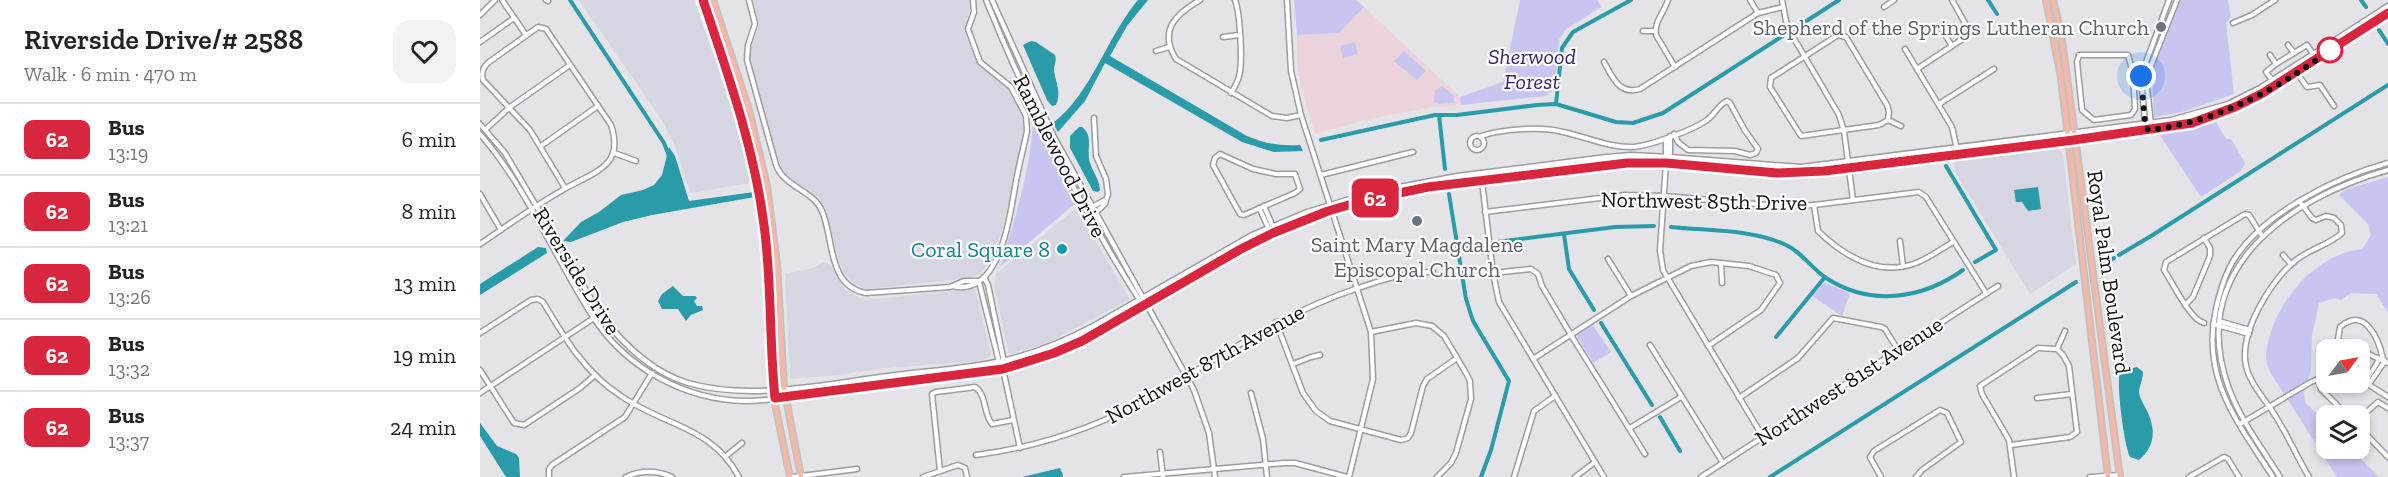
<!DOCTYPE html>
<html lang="en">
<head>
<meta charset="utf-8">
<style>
	:root { --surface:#fff; --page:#f2f2f2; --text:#222; --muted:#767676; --line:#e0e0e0 }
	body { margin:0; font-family:"Zilla Slab",serif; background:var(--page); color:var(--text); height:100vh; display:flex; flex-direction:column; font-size:22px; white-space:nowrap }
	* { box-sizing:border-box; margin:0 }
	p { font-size:20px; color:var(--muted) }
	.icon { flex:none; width:33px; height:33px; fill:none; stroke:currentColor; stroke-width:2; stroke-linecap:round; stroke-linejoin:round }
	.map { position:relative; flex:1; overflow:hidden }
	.drawer { display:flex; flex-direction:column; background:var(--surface); width:480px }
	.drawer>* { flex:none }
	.badge { padding:0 12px; border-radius:9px; font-size:21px; line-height:39px }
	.needle { width:39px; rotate:58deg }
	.buttons { position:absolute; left:1836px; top:339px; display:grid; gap:12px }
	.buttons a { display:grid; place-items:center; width:54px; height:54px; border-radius:12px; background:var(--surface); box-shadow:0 3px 9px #0003; font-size:30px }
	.you { position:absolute; width:30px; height:30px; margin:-15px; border:4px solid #fff; border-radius:50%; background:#1a73e8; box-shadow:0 0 0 9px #1a73e833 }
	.map>.badge { position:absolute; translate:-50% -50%; box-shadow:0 0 0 3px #fff }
	.round { display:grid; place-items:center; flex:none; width:63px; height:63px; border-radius:18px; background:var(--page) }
	.overview { display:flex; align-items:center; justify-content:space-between; height:102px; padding:0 24px }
	h1 { font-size:28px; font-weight:600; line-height:45px }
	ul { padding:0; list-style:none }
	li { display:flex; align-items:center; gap:18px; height:72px; padding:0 24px; border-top:2px solid var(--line) }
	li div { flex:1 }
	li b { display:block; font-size:22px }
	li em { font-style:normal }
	li .badge { min-width:66px; font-weight:700; text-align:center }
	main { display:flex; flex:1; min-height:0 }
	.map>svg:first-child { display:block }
	.built { fill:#d6d6e2 }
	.education { fill:#ebd3dc }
	.green { fill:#c8c5f1 }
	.water { fill:#2a9ba9 }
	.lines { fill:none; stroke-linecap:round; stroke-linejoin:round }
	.canal { stroke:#2a9ba9; stroke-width:4 }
	.minor-casing { stroke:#9c9ca1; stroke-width:7 }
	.major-casing { stroke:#c1c1c2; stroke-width:8 }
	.minor { stroke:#fff; stroke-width:4 }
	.major { stroke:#f6b7a7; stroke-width:4.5 }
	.line-casing { stroke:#fff; stroke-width:14 }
	.line { stroke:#d7263d; stroke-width:9 }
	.walk { stroke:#121213; stroke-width:6; stroke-dasharray:0 10.8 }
	.worship-dot { fill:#6b7280; stroke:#fff; stroke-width:2 }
	.stop-dot { fill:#fff; stroke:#d7263d; stroke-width:3 }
	.culture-dot { fill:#0f9aa8; stroke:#fff; stroke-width:2 }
	.labels { text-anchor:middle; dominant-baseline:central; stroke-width:4.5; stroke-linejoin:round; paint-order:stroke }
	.worship-label { font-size:22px; fill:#5b616d; stroke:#fff; text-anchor:end }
	.park-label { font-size:22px; font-style:italic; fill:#362372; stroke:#fff }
	.street-label { font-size:22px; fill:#121213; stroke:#fff }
	.culture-label { font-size:22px; fill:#0d838f; stroke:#fff; text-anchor:end }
</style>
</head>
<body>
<main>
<section class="drawer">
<div class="overview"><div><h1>Riverside Drive/# 2588</h1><p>Walk · 6 min · 470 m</p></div><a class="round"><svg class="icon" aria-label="heart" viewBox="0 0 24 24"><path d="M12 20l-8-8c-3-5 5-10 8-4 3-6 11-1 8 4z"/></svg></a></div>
<ul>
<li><span class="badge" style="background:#d7263d;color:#fff">62</span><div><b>Bus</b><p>13:19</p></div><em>6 min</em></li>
<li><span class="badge" style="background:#d7263d;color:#fff">62</span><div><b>Bus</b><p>13:21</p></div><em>8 min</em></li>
<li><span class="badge" style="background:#d7263d;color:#fff">62</span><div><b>Bus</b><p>13:26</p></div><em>13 min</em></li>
<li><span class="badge" style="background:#d7263d;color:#fff">62</span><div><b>Bus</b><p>13:32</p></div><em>19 min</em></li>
<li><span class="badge" style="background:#d7263d;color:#fff">62</span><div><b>Bus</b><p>13:37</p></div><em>24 min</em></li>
</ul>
</section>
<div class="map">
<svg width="1908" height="477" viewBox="0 0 1908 477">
	<rect width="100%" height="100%" fill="#e4e4e8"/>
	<g class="built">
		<polygon points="99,0 214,0 260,129 271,183 210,193 195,146 181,119"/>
		<polygon points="273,0 491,0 486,28 486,37 499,66 526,85 544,120 545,131 522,231 505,268 498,275 489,278 387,289 374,284 365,274 360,264 346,213 340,202 305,175 299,165 270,62 270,53 279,24"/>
		<polygon points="1579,149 1583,155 1596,264 1550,294 1475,172 1474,161"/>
		<polygon points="596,208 650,299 566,344 529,354 514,285 516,274"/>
		<polygon points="345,262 350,264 365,289 379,298 396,299 495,289 511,355 501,361 407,368 359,375 310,379 305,274 330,269"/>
	</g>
	<polygon class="education" points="884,7 980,97 981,105 949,108 884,120 835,134 821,87 817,61 817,35 859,33"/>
	<g class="green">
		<polygon points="814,0 876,0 884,7 859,33 817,35"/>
		<polygon points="1040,0 1117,0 1121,7 1085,30 1079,40 1075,88 1066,96 981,105 980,97 1023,82"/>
		<polygon points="1700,0 1748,0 1751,17 1746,23 1754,94 1702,112 1674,117 1672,69"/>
		<polygon points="875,42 878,54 863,58 860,46"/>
		<polygon points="924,51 946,71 937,80 914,61"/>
		<polygon points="962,86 974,96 974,103 959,104 954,102 955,91"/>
		<path d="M553,119L597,202L520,267C534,224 552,164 553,119Z"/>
		<polygon points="1736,122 1746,139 1751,139 1765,163 1761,171 1721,197 1679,134"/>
		<path d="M1908,177V312L1896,294L1871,293L1861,300L1855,298L1839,303L1832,336L1831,370L1824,392L1825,402L1846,423V448L1871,449L1899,477H1857L1790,372C1788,367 1785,360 1786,354C1791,307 1833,254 1882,249L1891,235L1888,224L1859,195L1864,190Z"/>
		<polygon points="1344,283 1370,293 1362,316 1332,296"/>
		<polygon points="1112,324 1131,352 1113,363 1096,334"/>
	</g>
	<g class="water">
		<path d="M658,0H668L647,26L630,56L767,136C786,144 800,146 820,145L823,151L794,152L762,142L625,63L605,101L578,132L573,123C612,93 626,38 658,0Z"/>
		<path d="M551,41L556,42L575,55C577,61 574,64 574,70C575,81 582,92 576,105L572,106L567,100L543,45Z"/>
		<path d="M599,127H602C614,136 606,150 610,163C613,172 619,179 620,190L618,192L613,191L590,148V136Z"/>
		<polygon points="189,147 195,156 209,201 274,192 275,197 172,215 143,222 91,242 83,241 101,222 119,212 141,195 163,190 174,185 182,175"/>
		<polygon points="1558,187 1561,209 1548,211 1542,202 1536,202 1534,190"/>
		<polygon points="58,247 66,248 67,253 0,295 0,284"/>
		<polygon points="193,286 203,296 215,296 217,298 214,301 217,306 222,306 223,310 211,315 206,321 198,309 182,309 178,301 182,294"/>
		<path d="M1657,367L1663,372C1663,379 1660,384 1659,391C1659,397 1663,403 1666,409C1676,428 1676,446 1659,460L1650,457C1644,445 1636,383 1640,371Z"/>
		<polygon points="0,423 17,446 36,454 39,458 40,477 26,477 0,436"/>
		<polygon points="580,468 583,475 582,477 542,477"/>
	</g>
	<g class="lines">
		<g class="canal">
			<polyline points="90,0 184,143 189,156"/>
			<polyline points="1508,0 1517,14"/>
			<polyline points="1881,0 1886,7"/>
			<polyline points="1317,27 1359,0"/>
			<polyline points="1899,30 1908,44"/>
			<polyline points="1076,104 1082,48 1093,32 1151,0"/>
			<polyline points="959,115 965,169"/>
			<polyline points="841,140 955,115 977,115 1057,105 1076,104 1136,122 1153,123 1183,113 1304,35"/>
			<polyline points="1466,166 1516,250 1495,262"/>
			<polyline points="969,194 986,299 993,321 1029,381 1011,450 1001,477"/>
			<path d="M1191,227C1227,231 1270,229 1304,244C1321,251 1331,268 1346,278C1391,307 1442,299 1483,270"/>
			<polyline points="1084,234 1089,269 1114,310"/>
			<polyline points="1017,242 1135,227 1174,226"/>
			<polyline points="977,248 1000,244"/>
			<polyline points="1639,255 1671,236 1908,85"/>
			<polyline points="1621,266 1634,258"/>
			<polyline points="1121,323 1172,405"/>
			<polyline points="1296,337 1345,277"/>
			<polyline points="1180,417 1200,451"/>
			<polyline points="1290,477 1596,282"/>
		</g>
		<g class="minor-casing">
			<g id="minor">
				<polyline points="22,0 46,35"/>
				<polyline points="66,0 68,1"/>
				<path d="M269,0L275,24L268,45L267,60L296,165C304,187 333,190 342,211C354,238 347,286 386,293L470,287L484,281H499"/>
				<path d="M506,0C548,104 599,205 660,301"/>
				<polyline points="512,0 574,137 714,390 729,433 735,477"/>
				<path d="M720,0C696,14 678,30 696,59L792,116L807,118L821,115"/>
				<polyline points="807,0 811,71 821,115 891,332 893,379 869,477"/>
				<path d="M1188,0C1184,13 1174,21 1176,35L1195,67"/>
				<polyline points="1270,0 1278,13"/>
				<polyline points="1302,0 1306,21 1312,35 1359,115 1364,131 1373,200"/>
				<polyline points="1404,7 1414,0"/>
				<polyline points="0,15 15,0"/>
				<polyline points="1753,23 1772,15 1795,0"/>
				<polyline points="1460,27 1472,46"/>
				<polyline points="1163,31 1175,31"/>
				<polygon points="1358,35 1366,37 1407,105 1409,112 1408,120 1399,125 1321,136 1290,87 1291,78"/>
				<polyline points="743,37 759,35"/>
				<polyline points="0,42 34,18"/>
				<polyline points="1808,45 1814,53 1827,45 1833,54"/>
				<polyline points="1425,49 1472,127 1478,154"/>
				<polyline points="676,51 689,47"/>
				<polyline points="1790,55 1796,64 1814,53"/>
				<path d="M1124,62C1133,78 1139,95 1160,89L1278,13L1303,7"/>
				<polyline points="1437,69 1487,36 1490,32 1472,0"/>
				<polyline points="1816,72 1827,87 1840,85 1854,106"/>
				<polyline points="1653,73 1655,109 1651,115 1614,120 1602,110 1597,62 1599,55 1648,55 1653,73 1667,76"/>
				<polyline points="1792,80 1786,72 1796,64"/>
				<path d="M751,93C754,88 758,82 759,76C763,62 760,13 755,0"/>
				<polyline points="1459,104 1514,69"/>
				<polyline points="614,118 616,156 626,179 628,194 625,204 614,214"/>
				<polyline points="1408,120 1421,126"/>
				<path d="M0,124L25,153L120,314C143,344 171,372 208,383C271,401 345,384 408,376C445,371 485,369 521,361C554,354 585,341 615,325L772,235L827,212L893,192L977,176L1126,157L1151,155L1190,157L1321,167L1691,120L1748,104L1780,88L1908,6"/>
				<polyline points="1671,124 1667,88 1667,76 1697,0"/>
				<polyline points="6,129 30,107 90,65"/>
				<polyline points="1668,130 1665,123 1661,76 1689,0"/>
				<path d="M0,134C48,189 75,259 115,320C148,369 206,400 265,401C298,401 332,392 365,389C418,382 470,376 523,369L574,353L602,341L761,249L793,233L848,211L886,200L948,187L1147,163H1186L1297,173L1344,171L1547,146L1712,123L1755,107L1783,93L1908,13"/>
				<circle cx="997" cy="143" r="7"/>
				<path d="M1001,136C1023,129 1060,126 1083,132C1107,137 1129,148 1154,147C1172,145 1213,130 1227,120C1235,114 1239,104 1247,101L1250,103L1264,129L1278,149L1276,153L1270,155L1255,151L1208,150L1198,142L1194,134"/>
				<polyline points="1186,139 1186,163 1180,250 1183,270 1283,437"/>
				<polyline points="61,146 118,106"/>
				<polyline points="134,153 156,161"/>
				<polygon points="740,154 773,169 796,174 815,174 820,189 815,193 764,215 760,214 733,165 735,158"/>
				<polyline points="1190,157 1190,136"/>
				<polyline points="1001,173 1013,273 1019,302 1124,477"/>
				<polyline points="841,175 933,152"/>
				<polyline points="0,194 21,230"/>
				<path d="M1820,202L1832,218L1836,220L1846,216L1854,218L1861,225L1862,233C1849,245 1829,249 1815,261C1790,282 1759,332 1766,366C1770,384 1786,400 1796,417C1808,436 1817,457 1829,477"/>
				<path d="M1334,205L1338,231C1364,256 1399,277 1436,263C1449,258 1461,249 1473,242"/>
				<polyline points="784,206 793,227"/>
				<polyline points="610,208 625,200"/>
				<polyline points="779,208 789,229"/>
				<polyline points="1005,212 1145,195 1184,196 1298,206 1334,205 1439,192 1446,197 1506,293"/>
				<polyline points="1420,241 1423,266"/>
				<path d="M0,244C28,225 56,205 86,188C100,180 118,174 129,161C137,150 135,137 131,125L66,29L58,27L9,62C3,67 1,73 3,80L50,130L85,188"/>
				<polyline points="1803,255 1811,264"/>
				<polyline points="1128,259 1151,296"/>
				<polyline points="1241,263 1242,283"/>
				<polyline points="1013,273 1051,269 1058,274 1062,286 1091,335 1165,454"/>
				<polyline points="504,277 508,285 524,362"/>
				<polyline points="499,282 519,362 523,369 540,448"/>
				<path d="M472,286C523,298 530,210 537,176C540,161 544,146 547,131L546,116L531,87L500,62L488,29L494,12L493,0"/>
				<polyline points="1706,304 1713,297 1730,256 1730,248 1724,238"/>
				<polyline points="1739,321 1770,330"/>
				<polyline points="796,322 823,393 836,411 850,421 921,440 928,438 931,433 943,386 947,379 977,358"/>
				<path d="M1724,323C1710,320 1693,283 1684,270L1686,262L1765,214L1769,215L1782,236"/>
				<polyline points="1733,324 1769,334"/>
				<polyline points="891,332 936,323 952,326 964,336 986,373 990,381 991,399 976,453 971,463 957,477"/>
				<path d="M0,333L51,300L58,299L63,302C84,337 105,373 141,396C184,426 232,426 259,477"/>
				<polyline points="1170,345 1243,463"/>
				<polyline points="1577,349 1585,331"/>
				<path d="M1879,350L1864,345L1858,339L1860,327C1885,305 1899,340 1903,359"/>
				<polyline points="1880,350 1908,363"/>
				<polyline points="1053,359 1151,296 1211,266 1231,262 1269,266 1296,275 1300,283 1281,310 1228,346"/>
				<polyline points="813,364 831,357 840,355"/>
				<polyline points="0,370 34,423 44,425 100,388 115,375"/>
				<polyline points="1842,377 1846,393"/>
				<polyline points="1838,379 1841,389 1868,416"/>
				<polyline points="1880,379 1908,397"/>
				<polyline points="1886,381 1900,358"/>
				<polyline points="1889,384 1905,361"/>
				<polyline points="0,393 120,314"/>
				<polyline points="771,393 783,439 787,477"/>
				<polyline points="1259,398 1318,358 1353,318 1401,327 1405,329 1418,350"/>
				<polyline points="1557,398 1592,394"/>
				<polyline points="1880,418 1898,402 1908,408"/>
				<polyline points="1760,424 1831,382 1846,376"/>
				<polyline points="1150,428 1201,397"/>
				<polyline points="1880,428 1908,457"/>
				<polyline points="1531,445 1590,437 1597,432 1589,366 1583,355 1577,349 1558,348 1500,386 1502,394 1529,440 1534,477"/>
				<polyline points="680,452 683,477"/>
				<path d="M496,455C559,447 618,427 673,396C743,356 800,314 878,288C905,279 925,272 953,272"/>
				<polyline points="246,456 262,443"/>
				<path d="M460,471L452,394L456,392L495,387C507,395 503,413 512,424L533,420"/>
				<polyline points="69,477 69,469 72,465 145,417 172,373"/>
				<path d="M146,477C161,470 176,470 192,477"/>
				<polyline points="313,477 377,469"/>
				<polyline points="443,477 478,465 485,468 487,477"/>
				<polyline points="644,477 804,463 815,463 867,477"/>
				<polyline points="1034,477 1054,411 1075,396"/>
				<polyline points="1095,477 1115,462"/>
				<polyline points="1221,477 1518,286"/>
				<polyline points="1401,477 1390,457 1394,451 1460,410 1467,413 1481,442 1442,470 1436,477"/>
				<polyline points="1610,477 1640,475"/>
				<polyline points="1709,477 1744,457 1748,459 1759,477"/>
				<path d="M1793,477C1775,449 1754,421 1742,390C1732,364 1730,336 1736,309C1740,291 1745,273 1755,258C1785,212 1857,177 1908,163"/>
				<path d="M1800,477C1782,448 1759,418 1748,386C1707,268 1809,198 1908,170"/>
			</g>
		</g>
		<g class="major-casing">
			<g id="major">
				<polyline points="223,0 264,126 278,188 284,226 295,404 310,477"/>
				<polyline points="233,0 269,110 287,186 297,264 304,388 321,477"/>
				<polyline points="1566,0 1581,78 1628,477"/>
				<polyline points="1573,0 1581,33 1587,77 1640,477"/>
			</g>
		</g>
		<use href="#minor" class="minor"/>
		<use href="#major" class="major"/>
	</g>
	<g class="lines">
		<g class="line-casing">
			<path id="line" d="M223,0C248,74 274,147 284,225C292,282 289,340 295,398L523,369L574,353L602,341L761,249L793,233L848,211L886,200L948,187L1147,163H1186L1297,173L1344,171L1594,140L1712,123L1755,107L1783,93L1908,13"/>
		</g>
		<use href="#line" class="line"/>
		<path class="walk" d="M1661,76L1665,123L1668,130C1737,122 1795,91 1850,50"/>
	</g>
	<g class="worship-dot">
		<circle cx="1681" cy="27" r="6"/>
		<circle cx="937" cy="221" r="6"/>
	</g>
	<circle class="stop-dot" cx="1850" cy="50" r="12"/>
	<circle class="culture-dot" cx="582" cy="249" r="6"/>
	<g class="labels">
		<g class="worship-label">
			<text x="1669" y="27">Shepherd of the Springs Lutheran Church</text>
			<text x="937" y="244" text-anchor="middle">Saint Mary Magdalene<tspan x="937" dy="25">Episcopal Church</tspan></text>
		</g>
		<g class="park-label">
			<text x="1052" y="56">Sherwood<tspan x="1052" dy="25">Forest</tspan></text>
		</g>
		<g class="street-label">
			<text transform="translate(580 156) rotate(63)">Ramblewood Drive</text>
			<text transform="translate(1224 201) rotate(1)">Northwest 85th Drive</text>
			<text transform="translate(97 271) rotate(58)">Riverside Drive</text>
			<text transform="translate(1629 272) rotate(82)">Royal Palm Boulevard</text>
			<text transform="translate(725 364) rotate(-29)">Northwest 87th Avenue</text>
			<text transform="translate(1369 381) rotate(-33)">Northwest 81st Avenue</text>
		</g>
		<g class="culture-label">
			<text x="570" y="249">Coral Square 8</text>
		</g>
	</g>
</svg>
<div class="buttons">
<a><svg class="needle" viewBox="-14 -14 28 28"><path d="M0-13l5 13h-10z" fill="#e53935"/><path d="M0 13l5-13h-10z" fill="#767676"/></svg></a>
<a><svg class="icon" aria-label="layers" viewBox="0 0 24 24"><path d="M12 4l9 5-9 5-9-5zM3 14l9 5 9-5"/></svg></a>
</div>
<div class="you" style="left:1661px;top:76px"></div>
<b class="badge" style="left:895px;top:198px;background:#d7263d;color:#fff">62</b>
</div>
</main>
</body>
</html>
